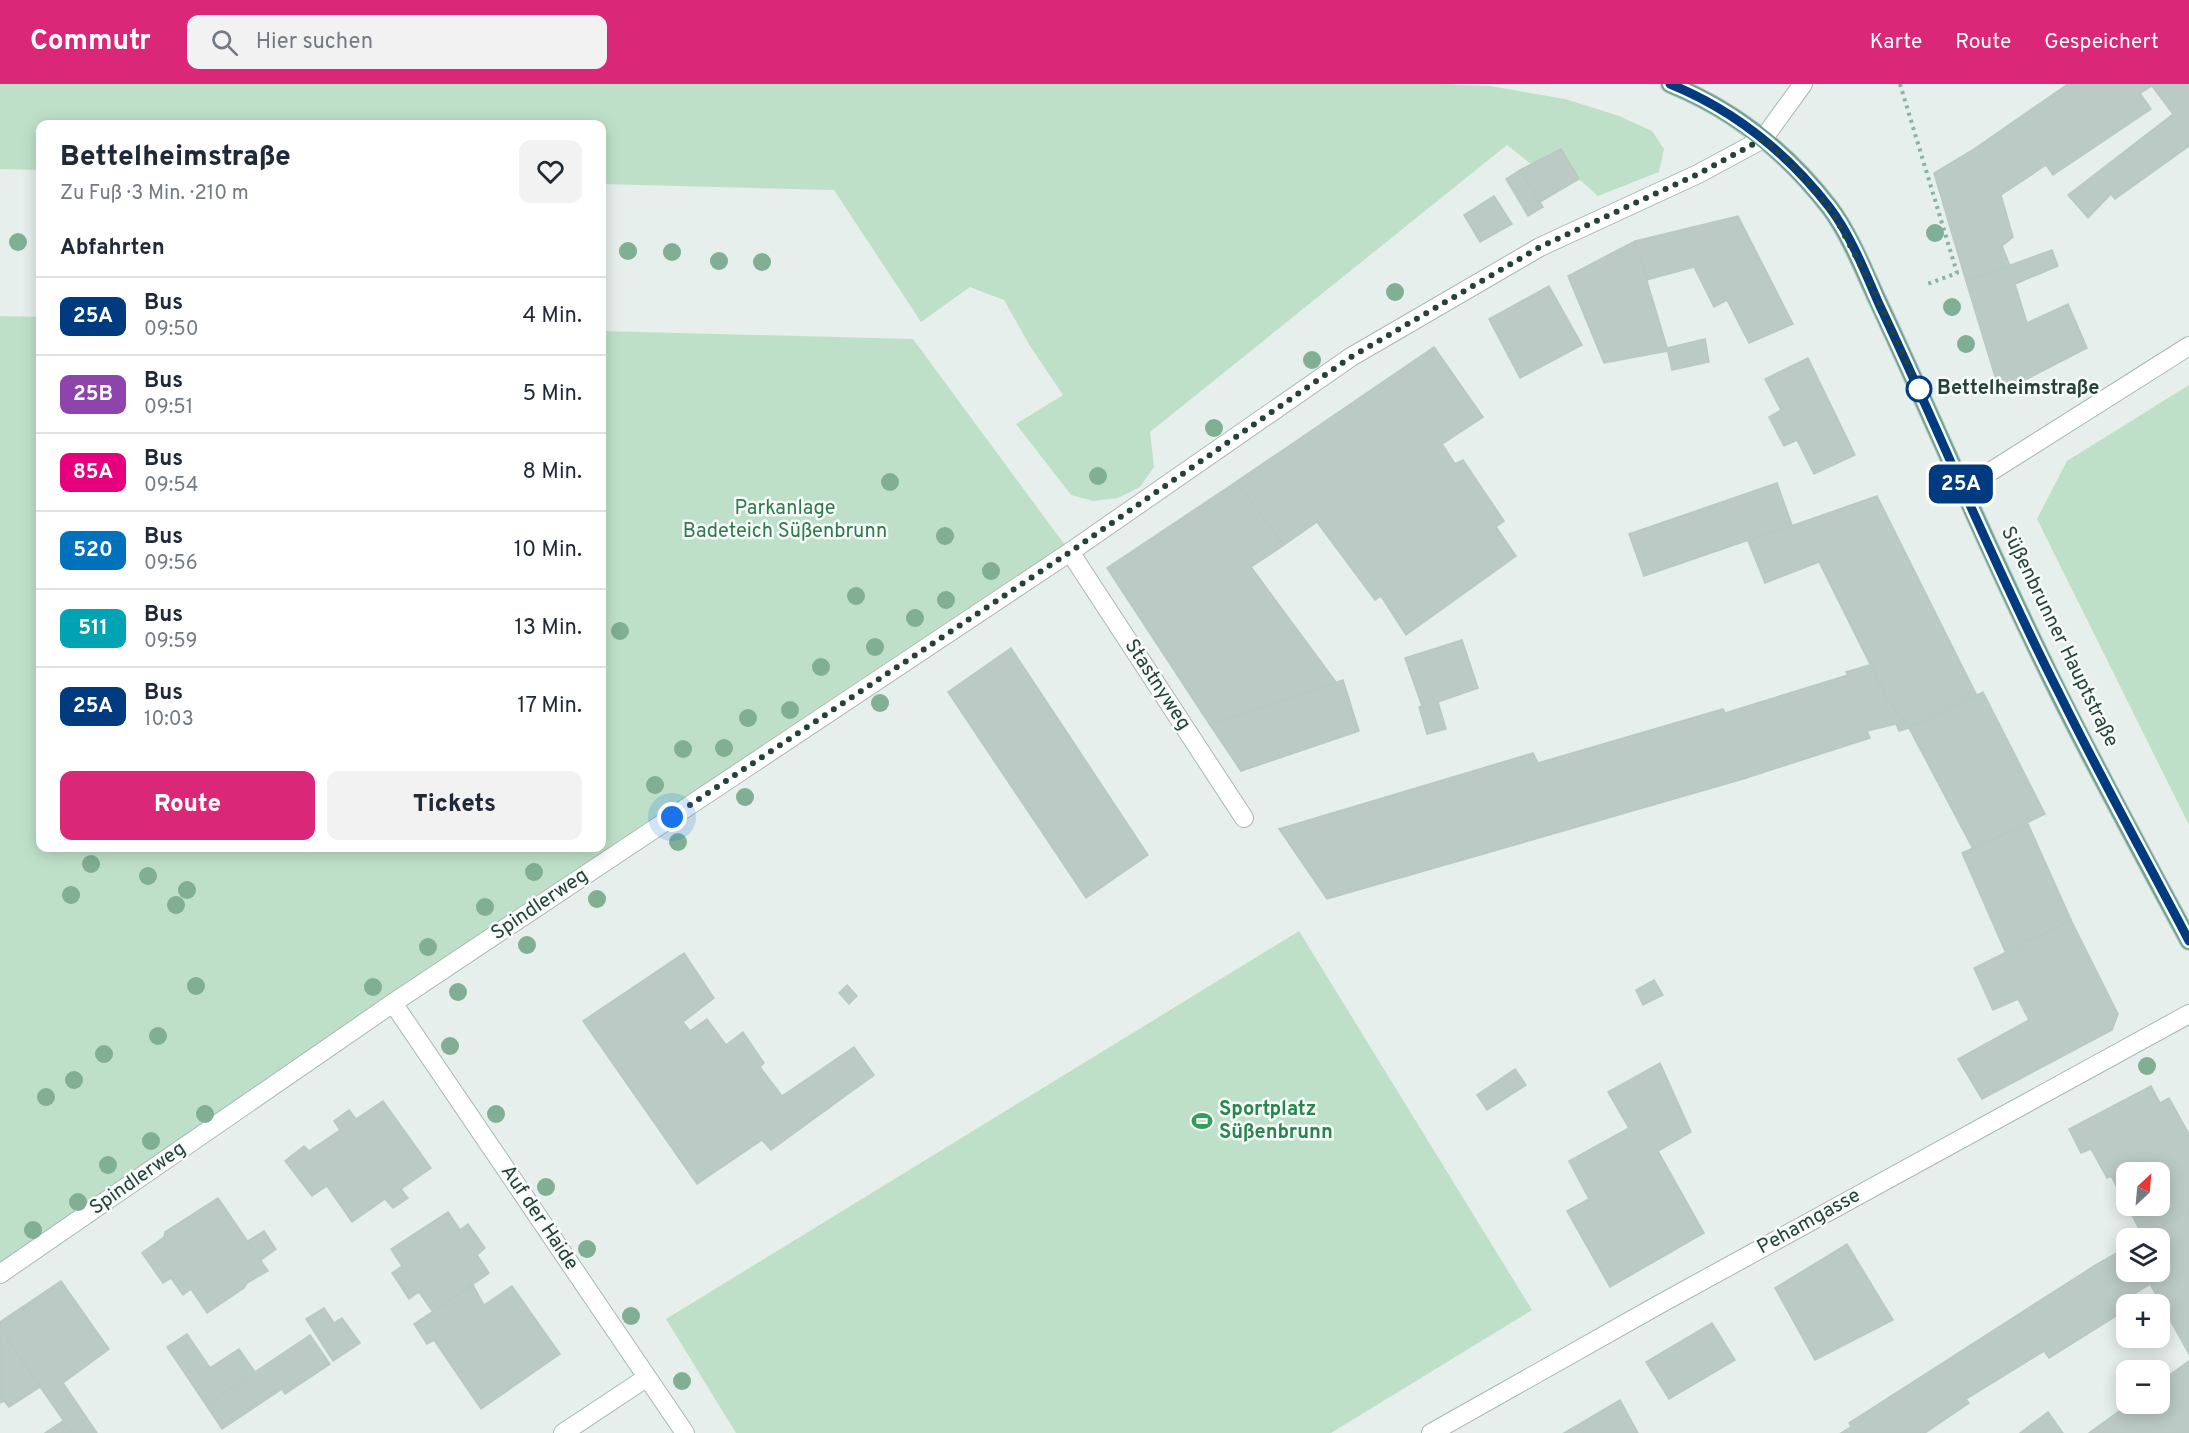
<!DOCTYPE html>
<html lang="de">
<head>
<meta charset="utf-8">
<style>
	:root { --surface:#fff; --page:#f2f2f3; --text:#1f2937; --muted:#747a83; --line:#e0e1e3; --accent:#db2777 }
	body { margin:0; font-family:Overpass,sans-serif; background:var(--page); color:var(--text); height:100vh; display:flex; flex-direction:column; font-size:22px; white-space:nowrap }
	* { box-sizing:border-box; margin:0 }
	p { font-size:20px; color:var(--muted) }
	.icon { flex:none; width:33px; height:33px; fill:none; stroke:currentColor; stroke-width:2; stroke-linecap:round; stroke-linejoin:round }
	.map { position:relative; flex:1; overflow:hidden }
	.details { position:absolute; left:36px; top:36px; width:570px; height:732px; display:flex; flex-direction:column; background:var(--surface); border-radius:12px; box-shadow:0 3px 15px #0003 }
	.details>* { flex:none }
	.badge { padding:0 12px; border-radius:9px; font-size:21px; line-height:39px }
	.needle { width:39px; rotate:26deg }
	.controls { position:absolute; left:2116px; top:1078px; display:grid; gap:12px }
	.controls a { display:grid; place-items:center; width:54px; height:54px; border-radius:12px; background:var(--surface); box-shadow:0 3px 15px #0003; font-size:30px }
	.you { position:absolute; width:30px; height:30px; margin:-15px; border:4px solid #fff; border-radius:50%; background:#1a73e8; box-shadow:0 0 0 9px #1a73e833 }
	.map>.badge { position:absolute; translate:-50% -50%; box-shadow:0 0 0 3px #fff }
	h2 { padding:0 24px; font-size:22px; line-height:54px }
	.round { display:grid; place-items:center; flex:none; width:63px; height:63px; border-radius:12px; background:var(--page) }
	.headline { display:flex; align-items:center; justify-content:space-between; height:102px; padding:0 24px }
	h1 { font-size:28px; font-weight:800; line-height:45px }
	.primary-button { display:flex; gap:12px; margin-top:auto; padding:12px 24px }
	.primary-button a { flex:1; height:69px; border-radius:12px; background:var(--accent); color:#fff; font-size:24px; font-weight:800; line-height:69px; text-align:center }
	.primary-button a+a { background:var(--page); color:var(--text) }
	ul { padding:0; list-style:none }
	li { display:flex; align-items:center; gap:18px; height:78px; padding:0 24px; border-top:2px solid var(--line) }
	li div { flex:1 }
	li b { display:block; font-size:22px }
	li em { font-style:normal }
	li .badge { min-width:66px; font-weight:700; text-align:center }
	header { display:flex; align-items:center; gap:36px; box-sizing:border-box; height:84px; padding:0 30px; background:var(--accent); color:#fff }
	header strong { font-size:28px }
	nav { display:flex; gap:33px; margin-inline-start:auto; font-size:21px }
	.search { width:420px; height:54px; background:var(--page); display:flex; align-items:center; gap:15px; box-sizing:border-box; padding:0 21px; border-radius:12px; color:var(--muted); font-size:22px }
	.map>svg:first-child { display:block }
	.green { fill:#bfe0c8 }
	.building { fill:#bbcac4; stroke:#b8c9c2; stroke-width:1.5; fill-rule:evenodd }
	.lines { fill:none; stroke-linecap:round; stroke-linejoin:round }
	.minor-casing { stroke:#a8b8b2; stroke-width:20 }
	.tertiary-casing { stroke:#a8b8b2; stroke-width:20 }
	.primary-casing { stroke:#c2cac8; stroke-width:20 }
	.path { stroke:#86b3a5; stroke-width:4; stroke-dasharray:3 4.5; stroke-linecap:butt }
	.minor { stroke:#fff; stroke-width:18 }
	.tertiary { stroke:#fff; stroke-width:18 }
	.primary { stroke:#6aa596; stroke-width:18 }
	.tree { fill:#80af93 }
	.line-casing { stroke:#fff; stroke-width:14 }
	.line { stroke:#003b80; stroke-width:9 }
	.walk { stroke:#24423a; stroke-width:6; stroke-dasharray:0 10.8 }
	.stop-dot { fill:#fff; stroke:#003b80; stroke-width:3 }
	.labels { text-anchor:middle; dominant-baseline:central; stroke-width:5; stroke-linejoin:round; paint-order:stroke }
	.stop-label { font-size:20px; font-weight:bold; fill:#24423a; stroke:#f7fbf9; text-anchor:start }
	.park-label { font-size:20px; fill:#2d7a4b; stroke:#f7fbf9 }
	.street-label { font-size:20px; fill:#24423a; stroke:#f7fbf9 }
	.leisure-label { font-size:20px; font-weight:bold; fill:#27864d; stroke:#f7fbf9; text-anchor:start }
</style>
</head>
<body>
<header>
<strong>Commutr</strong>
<div class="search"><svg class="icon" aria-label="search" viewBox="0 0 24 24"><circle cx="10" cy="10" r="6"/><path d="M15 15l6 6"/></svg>Hier suchen</div>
<nav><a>Karte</a><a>Route</a><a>Gespeichert</a></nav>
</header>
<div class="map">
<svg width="2189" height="1349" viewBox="0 0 2189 1349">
	<rect width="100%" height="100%" fill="#e6efeb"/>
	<g class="green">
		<polygon points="0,0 1438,0 1490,2 1565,15 1619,32 1652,47 1664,65 1659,88 1598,112 1579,95 1561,65 1531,80 1507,61 1150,348 1154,383 1140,403 1118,414 1093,417 1071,411 1016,340 1063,311 1030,262 1004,216 970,203 921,238 834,106 602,100 602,40 40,40 40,86 0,85"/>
		<polygon points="0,232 40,233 40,764 602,764 602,247 913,255 1070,468 0,1190"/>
		<polygon points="2189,301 2189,741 2037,435 2067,377"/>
		<polygon points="1299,847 1532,1226 1331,1349 736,1349 666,1235"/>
	</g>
	<g class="building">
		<polygon points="2068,0 2189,0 2189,62 2115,115 2111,110 2088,134 2068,111 2173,30 2152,2 2140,9 2151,25 2053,91 2046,81 2001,111 2013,153 2002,162 2010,182 1966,197 1934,89 1971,67"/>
		<polygon points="1561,65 1579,95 1540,118 1520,86"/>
		<polygon points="1520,86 1543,123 1528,132 1506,95"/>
		<polygon points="1494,112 1512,140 1480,158 1464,131"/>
		<polygon points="1738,132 1793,240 1749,259 1727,216 1714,223 1694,183 1646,196 1635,157"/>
		<polygon points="1635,157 1668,267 1604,279 1568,192"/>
		<polygon points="2052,166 2058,182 2015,200 2027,239 2068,220 2087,264 2000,309 1966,197"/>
		<polygon points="1549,202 1582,261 1520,294 1489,235"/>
		<polygon points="1705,255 1709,278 1672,286 1667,264"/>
		<polygon points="1434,263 1483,333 1442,360 1455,380 1463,376 1504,437 1496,443 1516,472 1406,551 1381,512 1375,516 1317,438 1284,461 1236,398"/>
		<polygon points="1808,274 1855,371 1814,390 1797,356 1784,362 1769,333 1781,326 1765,295"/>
		<polygon points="1236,398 1284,461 1251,483 1336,598 1210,641 1107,484"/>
		<polygon points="1777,399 1792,441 1644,492 1629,450"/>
		<polygon points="1877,412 1977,612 1909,644 1888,616 1819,478 1765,499 1748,457"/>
		<polygon points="1462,556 1478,604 1438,618 1446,645 1427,650 1419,623 1422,622 1405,574"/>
		<polygon points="1011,564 1148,771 1086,814 948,608"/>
		<polygon points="1870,581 1888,616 1909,644 1899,647 1896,640 1867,647 1870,654 1743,695 1327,815 1279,745 1533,669 1538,679 1723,625 1725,629 1848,591 1846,588"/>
		<polygon points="1343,596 1359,647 1241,687 1210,641"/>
		<polygon points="1983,608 2045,730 1973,765 1909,644"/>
		<polygon points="2028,740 2071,836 2005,867 1962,769"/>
		<polygon points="2071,836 2118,930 2112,946 1982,1015 1958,975 2029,936 2018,915 1993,926 1974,884"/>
		<polygon points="684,869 714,914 683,938 690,947 707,935 726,961 743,948 764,979 760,983 782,1012 854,963 874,991 771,1066 762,1056 697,1100 583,937"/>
		<polygon points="1654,896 1663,911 1643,921 1636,906"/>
		<polygon points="847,901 857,912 849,920 839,909"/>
		<polygon points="1660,979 1691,1048 1658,1067 1704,1149 1610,1203 1567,1127 1589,1115 1569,1077 1629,1044 1608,1008"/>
		<polygon points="1515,985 1526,1001 1487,1026 1477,1011"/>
		<path d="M2151,1002L2160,1019L2169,1014L2189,1050V1127L2143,1152L2111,1092L2107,1094L2091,1065L2081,1069L2069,1045ZM2127,1089H2160V1122H2127Z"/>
		<polygon points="383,1017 431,1084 401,1105 408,1114 393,1124 385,1115 352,1138 327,1102 312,1112 285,1077 304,1062 309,1067 340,1046 334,1037 349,1026 356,1035"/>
		<polygon points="218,1114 268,1187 247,1199 244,1204 207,1229 191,1205 183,1211 171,1194 163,1199 142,1169 164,1153 165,1148"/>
		<polygon points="2189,1127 2189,1270 2150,1200 2118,1220 2124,1227 2049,1274 2044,1267 1966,1315 1969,1319 1925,1349 1841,1349 1851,1343 1849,1339 2094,1182 2127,1163 2127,1188 2160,1188 2160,1155 2138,1155"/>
		<polygon points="448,1128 460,1146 468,1140 485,1164 477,1171 489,1189 433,1228 419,1208 409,1215 392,1189 402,1182 391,1165"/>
		<polygon points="264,1147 276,1165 261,1176 248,1157"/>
		<polygon points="1847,1160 1893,1236 1815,1276 1775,1204"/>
		<polygon points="61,1197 109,1265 63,1299 97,1349 72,1349 0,1245 0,1238"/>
		<polygon points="473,1201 484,1221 512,1202 560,1270 481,1325 434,1256 427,1260 414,1240"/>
		<polygon points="324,1224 334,1239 342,1234 360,1259 333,1277 306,1235"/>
		<polygon points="1712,1239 1735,1276 1669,1315 1646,1278"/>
		<polygon points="0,1245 40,1303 9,1323 4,1317 0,1319"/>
		<polygon points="187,1250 210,1284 239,1265 255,1288 206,1321 167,1263"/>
		<polygon points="310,1251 330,1280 285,1310 282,1305 222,1345 206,1321"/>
		<polygon points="2189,1277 2189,1349 2089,1349 2129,1320 2160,1320 2160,1298"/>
		<polygon points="1620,1316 1638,1349 1564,1349"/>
		<polygon points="2048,1328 2063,1349 2020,1349"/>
		<polygon points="63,1337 72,1349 45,1349"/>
	</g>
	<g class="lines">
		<g class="minor-casing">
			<g id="minor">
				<polyline points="1963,405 2189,262"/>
				<polyline points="1070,468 1244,734"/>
				<polyline points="393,919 685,1349"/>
				<polyline points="0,1190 393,919 1070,468 1351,273 1540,163 1698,90 1763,55"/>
				<polyline points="563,1349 646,1294"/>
				<polyline points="1431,1349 1660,1220 2189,930"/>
			</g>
		</g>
		<g class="tertiary-casing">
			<polyline id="tertiary" points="1763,55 1803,0"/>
		</g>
		<g class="primary-casing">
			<path id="primary" d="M1670,0C1734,26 1788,69 1830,124C1850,151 1863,185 1877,215C1907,279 1935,343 1964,407C1995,476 2026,544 2060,612C2101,694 2145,775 2189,857"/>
		</g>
		<polyline class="path" points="1900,0 1957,189 1925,201"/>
		<use href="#minor" class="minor"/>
		<use href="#tertiary" class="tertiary"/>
		<use href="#primary" class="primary"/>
	</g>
	<g class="tree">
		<circle cx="1935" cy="149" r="9"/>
		<circle cx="18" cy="158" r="9"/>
		<circle cx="628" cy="167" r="9"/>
		<circle cx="672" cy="168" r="9"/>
		<circle cx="719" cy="177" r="9"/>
		<circle cx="762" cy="178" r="9"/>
		<circle cx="1395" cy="208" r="9"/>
		<circle cx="1952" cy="223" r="9"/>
		<circle cx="1966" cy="260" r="9"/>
		<circle cx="1312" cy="276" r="9"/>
		<circle cx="1214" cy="344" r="9"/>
		<circle cx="1098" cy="392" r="9"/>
		<circle cx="890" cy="398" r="9"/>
		<circle cx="945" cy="452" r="9"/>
		<circle cx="991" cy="487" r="9"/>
		<circle cx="856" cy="512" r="9"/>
		<circle cx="946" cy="516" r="9"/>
		<circle cx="915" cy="534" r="9"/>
		<circle cx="620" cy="547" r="9"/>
		<circle cx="875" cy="563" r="9"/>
		<circle cx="821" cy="583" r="9"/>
		<circle cx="880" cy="619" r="9"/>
		<circle cx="790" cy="626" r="9"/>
		<circle cx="748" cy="634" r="9"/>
		<circle cx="724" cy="664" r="9"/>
		<circle cx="683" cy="665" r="9"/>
		<circle cx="655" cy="701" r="9"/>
		<circle cx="745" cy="713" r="9"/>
		<circle cx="678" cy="758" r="9"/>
		<circle cx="91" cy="780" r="9"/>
		<circle cx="534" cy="788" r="9"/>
		<circle cx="148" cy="792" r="9"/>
		<circle cx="187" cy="806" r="9"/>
		<circle cx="71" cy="811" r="9"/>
		<circle cx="597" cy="815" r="9"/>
		<circle cx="176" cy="821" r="9"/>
		<circle cx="485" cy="823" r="9"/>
		<circle cx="527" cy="861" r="9"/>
		<circle cx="428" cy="863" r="9"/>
		<circle cx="196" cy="902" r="9"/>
		<circle cx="373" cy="903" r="9"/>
		<circle cx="458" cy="908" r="9"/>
		<circle cx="158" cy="952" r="9"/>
		<circle cx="450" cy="962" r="9"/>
		<circle cx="104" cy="970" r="9"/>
		<circle cx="2147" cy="982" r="9"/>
		<circle cx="74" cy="996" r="9"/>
		<circle cx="46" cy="1013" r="9"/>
		<circle cx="205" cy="1030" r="9"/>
		<circle cx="496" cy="1030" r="9"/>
		<circle cx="151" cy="1057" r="9"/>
		<circle cx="108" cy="1081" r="9"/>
		<circle cx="546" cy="1103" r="9"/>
		<circle cx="78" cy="1118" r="9"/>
		<circle cx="33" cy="1146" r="9"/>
		<circle cx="587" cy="1165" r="9"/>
		<circle cx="631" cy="1232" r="9"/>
		<circle cx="682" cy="1297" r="9"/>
	</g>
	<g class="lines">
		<g class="line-casing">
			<path id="line" d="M1670,0C1734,26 1788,70 1830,124C1851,152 1865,188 1879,220C1911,287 1940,354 1970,421C1999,485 2028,549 2060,611C2101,694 2146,775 2189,857"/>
		</g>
		<use href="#line" class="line"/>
		<polyline class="walk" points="672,733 1070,468 1351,273 1540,163 1698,90 1763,55 1792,81 1832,127 1874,207 1919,305"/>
	</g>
	<defs>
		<g id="stadium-bare" transform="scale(1.62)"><path d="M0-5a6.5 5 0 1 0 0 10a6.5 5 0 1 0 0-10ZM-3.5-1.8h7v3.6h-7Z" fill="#2e9e5b" stroke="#f7fbf9" stroke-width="2.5" paint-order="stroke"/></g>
	</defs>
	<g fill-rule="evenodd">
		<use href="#stadium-bare" x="1202" y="1037"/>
	</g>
	<circle class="stop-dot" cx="1919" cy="305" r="12"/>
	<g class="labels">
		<g class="stop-label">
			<text x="1937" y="305">Bettelheimstraße</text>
		</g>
		<g class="park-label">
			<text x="785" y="425">Parkanlage<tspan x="785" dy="23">Badeteich Süßenbrunn</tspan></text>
		</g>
		<g class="street-label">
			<text transform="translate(2059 553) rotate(64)">Süßenbrunner Hauptstraße</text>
			<text transform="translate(1157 601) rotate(57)">Stastnyweg</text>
			<text transform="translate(540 821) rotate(-34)">Spindlerweg</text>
			<text transform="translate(138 1095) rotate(-35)">Spindlerweg</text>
			<text transform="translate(539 1134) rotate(56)">Auf der Haide</text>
			<text transform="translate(1809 1138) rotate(-29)">Pehamgasse</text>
		</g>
		<g class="leisure-label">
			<text x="1219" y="1026">Sportplatz<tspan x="1219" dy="23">Süßenbrunn</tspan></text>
		</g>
	</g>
</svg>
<div class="controls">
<a><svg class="needle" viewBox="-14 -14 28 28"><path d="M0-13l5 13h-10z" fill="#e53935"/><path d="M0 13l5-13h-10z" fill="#747a83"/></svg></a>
<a><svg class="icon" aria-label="layers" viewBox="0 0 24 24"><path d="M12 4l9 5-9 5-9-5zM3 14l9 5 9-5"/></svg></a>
<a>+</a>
<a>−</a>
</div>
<div class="you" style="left:672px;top:733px"></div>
<b class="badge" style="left:1961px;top:400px;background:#003b80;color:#fff">25A</b>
<section class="details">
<div class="headline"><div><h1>Bettelheimstraße</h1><p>Zu Fuß · 3 Min. · 210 m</p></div><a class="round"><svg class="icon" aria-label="heart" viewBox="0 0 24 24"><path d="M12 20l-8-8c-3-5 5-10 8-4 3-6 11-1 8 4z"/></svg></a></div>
<h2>Abfahrten</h2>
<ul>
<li><span class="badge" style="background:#003b80;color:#fff">25A</span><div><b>Bus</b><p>09:50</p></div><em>4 Min.</em></li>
<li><span class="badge" style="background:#8e44ad;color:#fff">25B</span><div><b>Bus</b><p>09:51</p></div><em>5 Min.</em></li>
<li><span class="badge" style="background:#e6007e;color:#fff">85A</span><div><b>Bus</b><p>09:54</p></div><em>8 Min.</em></li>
<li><span class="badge" style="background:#0072bc;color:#fff">520</span><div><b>Bus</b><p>09:56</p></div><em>10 Min.</em></li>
<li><span class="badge" style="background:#00a3b4;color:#fff">511</span><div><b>Bus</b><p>09:59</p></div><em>13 Min.</em></li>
<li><span class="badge" style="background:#003b80;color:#fff">25A</span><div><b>Bus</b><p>10:03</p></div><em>17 Min.</em></li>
</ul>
<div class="primary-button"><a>Route</a><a>Tickets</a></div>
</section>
</div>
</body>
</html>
